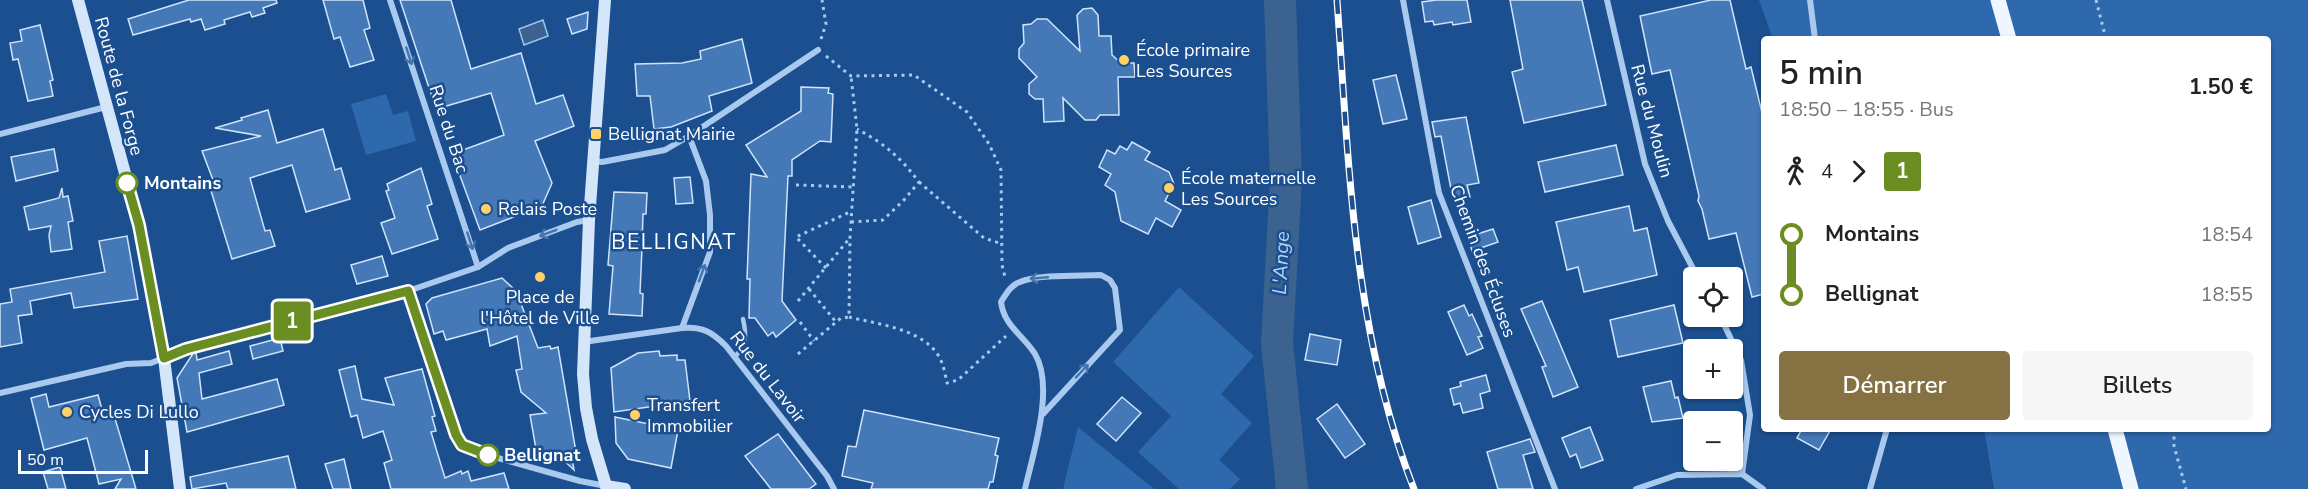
<!DOCTYPE html>
<html lang="fr">
<head>
<meta charset="utf-8">
<style>
	:root { --surface:#fff; --page:#f6f6f6; --text:#222; --muted:#767676; --accent:#857141 }
	body { margin:0; font-family:"Nunito Sans",sans-serif; background:var(--page); color:var(--text); height:100vh; display:flex; flex-direction:column; font-size:22px; white-space:nowrap }
	* { box-sizing:border-box; margin:0 }
	p { font-size:20px; color:var(--muted) }
	.icon { flex:none; width:33px; height:33px; fill:none; stroke:currentColor; stroke-width:2; stroke-linecap:round; stroke-linejoin:round }
	.map { position:relative; flex:1; overflow:hidden }
	.details { position:absolute; left:1761px; top:36px; width:510px; height:396px; display:flex; flex-direction:column; background:var(--surface); border-radius:6px; box-shadow:0 2px 4px #0004 }
	.details>* { flex:none }
	.badge { padding:0 12px; border-radius:4px; font-size:21px; line-height:39px }
	.controls { position:absolute; left:1683px; top:267px; display:grid; gap:12px }
	.controls a { display:grid; place-items:center; width:60px; height:60px; border-radius:6px; background:var(--surface); box-shadow:0 2px 4px #0004; font-size:30px }
	.scale { position:absolute; left:18px; bottom:15px; width:130px; box-sizing:border-box; padding-left:6px; border:3px solid #fff; border-top:0; font-size:16px; line-height:21px; white-space:nowrap; color:#fff; -webkit-text-stroke:4px #1b4f8f; paint-order:stroke }
	.map>.badge { position:absolute; translate:-50% -50%; box-shadow:0 0 0 3px #fff }
	.legs { display:flex; align-items:center; gap:9px; height:66px; padding:0 18px; font-size:20px }
	.legs p { margin-inline-start:auto }
	.headline { display:flex; align-items:center; justify-content:space-between; height:102px; padding:0 18px }
	h1 { font-size:33px; font-weight:600; line-height:45px }
	.action { display:flex; gap:12px; margin-top:auto; padding:12px 18px }
	.action a { flex:1; height:69px; border-radius:6px; background:var(--accent); color:#fff; font-size:24px; font-weight:600; line-height:69px; text-align:center }
	.action a+a { background:var(--page); color:var(--text) }
	ul { padding:0 18px; list-style:none }
	li { display:flex; align-items:center; gap:21px; height:60px; font-size:22px }
	li i { display:grid; place-items:center; width:9px; height:100%; margin:0 8px; background:currentColor }
	li i::after { content:''; width:15px; height:15px; margin:-8px; border:4px solid; border-radius:50%; background:var(--surface) }
	li p { margin-inline-start:auto }
	li:first-child i { background:linear-gradient(#0000 50%,currentColor 0) }
	li:last-child i { background:linear-gradient(currentColor 50%,#0000 0) }
	.map>svg:first-child { display:block }
	.green { fill:#2e69ad }
	.water { fill:#3c6290; stroke:#9cc4f0; stroke-width:1.5 }
	.lines { fill:none; stroke-linecap:round; stroke-linejoin:round }
	.river { stroke:#3c6290; stroke-width:32 }
	.building { fill:#4478b7; stroke:#cfe3fa; stroke-width:1.5 }
	.path { stroke:#a9c9ee; stroke-width:3; stroke-dasharray:3 4.5; stroke-linecap:butt }
	.lane { stroke:#a9c9ee; stroke-width:4.5 }
	.street { stroke:#a9c9ee; stroke-width:6 }
	.secondary { stroke:#d6e6fa; stroke-width:12 }
	.primary { stroke:#f0f6ff; stroke-width:15 }
	.rail-casing { stroke:#fff; stroke-width:7 }
	.rail { stroke:#1b4f8f; stroke-width:4.5; stroke-dasharray:14; stroke-linecap:butt }
	.oneway { stroke:#4674ac }
	.line-1-casing { stroke:#fff; stroke-width:14 }
	.line-1 { stroke:#6b8e23; stroke-width:9 }
	.poi-dot { fill:#ffd166; stroke:#1b4f8f; stroke-width:2 }
	.stop-1-dot { fill:#fff; stroke:#6b8e23; stroke-width:3 }
	.labels { text-anchor:middle; dominant-baseline:central; stroke-width:5; stroke-linejoin:round; paint-order:stroke }
	.poi-label { font-size:18px; fill:#fff; stroke:#1b4f8f; text-anchor:start }
	.street-label { font-size:18px; fill:#fff; stroke:#1b4f8f }
	.stop-label { font-size:18px; font-weight:bold; fill:#fff; stroke:#1b4f8f; text-anchor:start }
	.water-label { font-size:20px; font-style:italic; fill:#b5d3f5; stroke:#1b4f8f }
	.quarter-label { font-size:21px; letter-spacing:1.5px; fill:#fff; stroke:#1b4f8f }
</style>
</head>
<body>
<div class="map">
<svg width="2308" height="489" viewBox="0 0 2308 489">
	<rect width="100%" height="100%" fill="#1b4f8f"/>
	<g class="green">
		<polygon points="1759,0 2308,0 2308,489 1994,489 1984,429 2268,429 2268,39 1773,39"/>
		<polygon points="386,94 393,115 408,111 416,141 366,155 351,104"/>
		<polygon points="1179,287 1254,356 1221,394 1252,423 1219,460 1240,479 1230,489 1179,489 1138,452 1171,416 1113,362"/>
		<polygon points="1078,427 1154,489 1063,489"/>
	</g>
	<polygon class="water" points="543,20 548,36 524,45 519,29"/>
	<g class="lines">
		<polyline class="river" points="1280,0 1286,179 1277,343 1292,489"/>
	</g>
	<g class="building">
		<polygon points="189,0 276,0 277,3 263,8 265,13 252,17 250,12 224,20 225,24 205,30 201,19 191,22 190,19 133,35 128,19"/>
		<polygon points="323,0 363,0 370,28 364,30 374,60 350,67 340,37 334,39"/>
		<polygon points="400,0 451,0 471,69 521,53 536,104 563,95 574,126 535,141 552,183 542,206 480,230 452,154 504,135 491,93 436,109"/>
		<polygon points="1436,0 1467,0 1471,22 1453,25 1452,22 1434,25 1433,21 1425,22 1422,2"/>
		<polygon points="1510,0 1582,0 1606,105 1524,123 1512,72 1523,69"/>
		<polygon points="1711,0 1730,0 1746,69 1751,67 1764,121 1764,294 1752,297 1736,233 1709,239 1702,209 1698,201 1699,196 1670,70 1652,74 1640,16"/>
		<polygon points="1092,8 1098,15 1099,36 1111,36 1112,55 1121,63 1134,63 1135,77 1118,77 1119,115 1100,115 1096,120 1085,120 1063,98 1064,121 1044,122 1043,99 1035,99 1029,94 1029,84 1037,77 1019,58 1019,49 1024,43 1023,25 1031,24 1037,19 1047,19 1080,51 1077,15 1083,9"/>
		<polygon points="588,12 587,29 572,34 567,19"/>
		<polygon points="40,25 53,80 50,81 53,96 28,101 18,59 13,60 10,43 22,41 20,30"/>
		<polygon points="742,39 752,83 709,96 712,111 671,127 654,129 650,96 637,96 635,64 682,63 701,59 700,51"/>
		<polygon points="1396,75 1407,119 1383,124 1373,80"/>
		<polygon points="801,87 829,88 828,93 833,94 831,142 820,141 792,160 792,176 788,176 782,301 796,320 776,337 773,332 768,336 755,318 749,318 750,279 747,279 751,174 767,177 746,145 801,111"/>
		<polygon points="268,110 277,143 323,129 335,170 341,168 350,199 306,212 292,165 250,178 265,231 270,230 275,246 232,259 208,181 213,180 202,151 261,136 215,128 242,120 241,118"/>
		<polygon points="1466,117 1479,183 1467,185 1470,197 1453,200 1441,136 1435,137 1432,122"/>
		<polygon points="1132,142 1150,152 1145,160 1169,172 1174,184 1165,201 1181,210 1172,227 1156,218 1148,234 1121,221 1115,192 1105,185 1111,174 1099,167 1107,150 1115,154 1120,146 1127,150"/>
		<polygon points="1616,145 1623,175 1545,192 1538,162"/>
		<polygon points="54,149 58,171 16,181 11,157"/>
		<polygon points="421,168 432,204 427,206 438,239 392,254 381,223 395,218 386,191 389,190 387,184"/>
		<polygon points="690,177 693,203 676,204 674,178"/>
		<polygon points="62,188 63,197 68,196 73,221 68,222 72,249 51,252 49,235 51,226 29,230 24,207 59,198"/>
		<polygon points="614,192 647,193 646,214 643,214 642,248 640,293 643,294 642,316 609,314 613,266 608,265"/>
		<polygon points="1431,200 1441,237 1418,244 1408,207"/>
		<polygon points="1629,206 1634,231 1647,228 1657,275 1584,292 1578,267 1567,270 1556,222"/>
		<polygon points="1493,229 1498,242 1472,251 1468,237"/>
		<polygon points="127,236 138,299 74,308 71,293 30,301 32,314 18,316 22,343 0,347 0,304 12,302 10,289 105,272 99,241"/>
		<polygon points="382,256 388,276 357,284 351,265"/>
		<polygon points="502,278 516,291 538,348 550,346 551,349 558,347 576,452 571,453 574,470 558,455 537,455 530,415 546,413 521,392 516,370 522,369 517,336 490,346 487,329 446,340 443,331 434,334 426,304 432,298"/>
		<polygon points="1542,301 1578,387 1553,397 1542,367 1546,366 1521,309"/>
		<polygon points="1464,305 1469,316 1472,314 1482,336 1478,337 1483,348 1467,355 1448,312"/>
		<polygon points="1674,305 1683,343 1618,357 1610,320"/>
		<polygon points="1310,334 1341,340 1337,365 1305,360"/>
		<polygon points="280,338 283,351 253,359 250,346"/>
		<polygon points="229,351 232,364 199,373 202,399 277,379 284,405 187,432 177,378 194,352 196,352 197,360"/>
		<polygon points="659,351 660,356 677,355 677,360 685,360 690,401 614,412 611,368 638,353"/>
		<polygon points="355,366 362,399 394,405 385,378 422,369 435,416 432,417 436,431 431,432 445,478 461,471 462,474 468,471 471,481 504,473 509,489 391,489 384,463 392,460 383,431 363,438 357,415 351,417 339,370"/>
		<polygon points="1486,375 1490,391 1480,394 1483,408 1463,413 1460,403 1454,405 1450,389 1461,386 1460,382"/>
		<polygon points="1671,381 1675,398 1678,397 1683,418 1652,422 1643,387"/>
		<polygon points="46,394 49,407 98,395 104,417 114,415 136,489 115,489 121,479 99,484 87,438 44,450 31,398"/>
		<polygon points="1122,397 1141,413 1116,441 1097,424"/>
		<polygon points="1337,404 1365,444 1345,458 1317,419"/>
		<polygon points="864,410 999,438 995,455 998,456 993,482 990,482 988,489 871,489 873,483 842,476 848,446 856,447"/>
		<polygon points="615,417 678,430 671,468 628,459 616,443"/>
		<polygon points="1590,427 1603,460 1581,468 1576,454 1570,457 1562,438"/>
		<polygon points="1802,429 1831,429 1819,450 1797,438"/>
		<polygon points="778,434 816,484 809,489 771,489 745,456"/>
		<polygon points="1530,439 1535,452 1523,455 1533,489 1498,489 1487,452"/>
		<polygon points="288,456 296,489 228,489 226,483 192,489 190,477"/>
		<polygon points="344,459 351,489 333,489 325,464"/>
		<polygon points="60,467 66,489 48,489 43,472"/>
	</g>
	<g class="lines">
		<g class="path">
			<polyline points="2096,0 2106,39"/>
			<polyline points="821,39 826,24 822,0"/>
			<polyline points="826,56 851,76 914,75 967,112 989,144 1001,170 1002,265 1005,277"/>
			<polyline points="919,182 984,238 1002,244"/>
			<polyline points="796,185 854,187"/>
			<path d="M851,222L883,220L903,201L919,182C900,157 885,144 857,129"/>
			<polyline points="826,268 796,237 852,211"/>
			<polyline points="809,289 836,322"/>
			<polyline points="798,301 849,239"/>
			<path d="M849,317C877,324 917,328 936,352C943,361 945,373 947,383L958,380L1006,336"/>
			<polyline points="800,322 814,341"/>
			<polyline points="798,354 841,318 849,317 850,238 857,129 851,76"/>
			<polyline points="2174,429 2174,446 2186,489"/>
		</g>
		<path class="lane" d="M735,357C746,344 747,336 743,319"/>
		<g class="street">
			<polyline points="390,0 478,267"/>
			<polyline points="1403,0 1439,193 1555,489"/>
			<polyline points="1607,0 1645,164 1668,221 1698,278"/>
			<polyline points="1810,0 1815,39"/>
			<polyline points="0,134 106,107"/>
			<polyline points="593,161 602,162 665,150 689,136 818,50"/>
			<polyline points="408,291 456,435 462,445 473,451 580,481 606,486"/>
			<polyline points="1720,316 1741,360 1750,415 1742,474"/>
			<polyline points="682,328 710,252 710,215 706,181 689,136"/>
			<path d="M583,342L682,328C702,326 712,332 726,346L827,476L834,489"/>
			<polyline points="0,393 126,364 151,363 186,349 408,291 478,267 508,248 577,222 589,220"/>
			<path d="M1025,489C1033,454 1055,387 1035,354C1023,335 1004,326 1001,302C1006,294 1011,285 1020,282C1038,274 1080,276 1101,275L1110,280L1115,288L1120,330L1043,414"/>
			<polyline points="1636,489 1677,475 1742,474 1763,489"/>
			<polyline points="1870,489 1887,429"/>
		</g>
		<g class="secondary">
			<polyline points="78,0 139,225 164,358 180,489"/>
			<polyline points="605,0 589,220 583,374 586,408 592,439 607,489"/>
			<polyline points="606,486 625,489"/>
		</g>
		<g class="primary">
			<polyline points="1998,0 2009,39"/>
			<polyline points="2115,429 2131,489"/>
		</g>
		<g class="rail-casing">
			<path id="rail" d="M1337,0C1349,165 1353,333 1414,489"/>
		</g>
		<use href="#rail" class="rail"/>
	</g>
	<defs><path id="oneway-shaft" d="M-6 0H5M1.5-3L5.5 0L1.5 3" fill="none" stroke-width="1.6" stroke-linecap="round" stroke-linejoin="round" transform="scale(1.5)"/></defs>
	<g class="oneway">
		<use href="#oneway-shaft" transform="translate(409 56) rotate(72)"/>
		<use href="#oneway-shaft" transform="translate(548 233) rotate(159)"/>
		<use href="#oneway-shaft" transform="translate(470 241) rotate(72)"/>
		<use href="#oneway-shaft" transform="translate(702 273) rotate(-70)"/>
		<use href="#oneway-shaft" transform="translate(1039 278) rotate(175)"/>
		<use href="#oneway-shaft" transform="translate(1082 371) rotate(-47)"/>
	</g>
	<g class="lines">
		<g class="line-1-casing">
			<polyline id="line-1" points="127,183 139,225 164,358 186,349 408,291 456,435 462,445 488,455"/>
		</g>
		<use href="#line-1" class="line-1"/>
	</g>
	<g class="poi-dot">
		<circle cx="1124" cy="60" r="6"/>
		<rect x="590" y="128" width="12" height="12" rx="3"/>
		<circle cx="1169" cy="188" r="6"/>
		<circle cx="486" cy="209" r="6"/>
		<circle cx="540" cy="277" r="6"/>
		<circle cx="67" cy="412" r="6"/>
		<circle cx="635" cy="415" r="6"/>
	</g>
	<g class="stop-1-dot">
		<circle cx="127" cy="183" r="10"/>
		<circle cx="488" cy="455" r="10"/>
	</g>
	<g class="labels">
		<g class="poi-label">
			<text x="1136" y="50">École primaire<tspan x="1136" dy="21">Les Sources</tspan></text>
			<text x="608" y="134">Bellignat Mairie</text>
			<text x="1181" y="178">École maternelle<tspan x="1181" dy="21">Les Sources</tspan></text>
			<text x="498" y="209">Relais Poste</text>
			<text x="540" y="297" text-anchor="middle">Place de<tspan x="540" dy="21">l'Hôtel de Ville</tspan></text>
			<text x="647" y="405">Transfert<tspan x="647" dy="21">Immobilier</tspan></text>
			<text x="79" y="412">Cycles Di Lullo</text>
		</g>
		<g class="street-label">
			<text transform="translate(119 86) rotate(75)">Route de la Forge</text>
			<text transform="translate(1652 121) rotate(75)">Rue du Moulin</text>
			<text transform="translate(449 129) rotate(72)">Rue du Bac</text>
			<text transform="translate(1483 261) rotate(70)">Chemin des Écluses</text>
			<text transform="translate(768 377) rotate(52)">Rue du Lavoir</text>
		</g>
		<g class="stop-label">
			<text x="144" y="183">Montains</text>
			<text x="504" y="455">Bellignat</text>
		</g>
		<g class="water-label">
			<text transform="translate(1281 263) rotate(-87)">L'Ange</text>
		</g>
		<g class="quarter-label">
			<text x="674" y="242">BELLIGNAT</text>
		</g>
	</g>
</svg>
<div class="controls">
<a><svg class="icon" aria-label="locate" viewBox="0 0 24 24"><circle cx="12" cy="12" r="6"/><path d="M12 2v4M12 18v4M2 12h4M18 12h4"/></svg></a>
<a>+</a>
<a>−</a>
</div>
<div class="scale">50 m</div>
<b class="badge" style="left:292px;top:321px;background:#6b8e23;color:#fff">1</b>
<section class="details">
<div class="headline"><div><h1>5 min</h1><p>18:50 – 18:55 · Bus</p></div><b>1.50 €</b></div>
<div class="legs"><svg class="icon" aria-label="walk" viewBox="0 0 24 24"><circle cx="13" cy="4" r="2"/><path d="M13 8l-2 6 4 7M11 14l-3 7M7 12l3-4h3l4 4"/></svg>4<svg class="icon" aria-label="forward" viewBox="0 0 24 24"><path d="M9 5l7 7-7 7"/></svg><b class="badge" style="background:#6b8e23;color:#fff">1</b></div>
<ul>
<li><i style="color:#6b8e23"></i><b>Montains</b><p>18:54</p></li>
<li><i style="color:#6b8e23"></i><b>Bellignat</b><p>18:55</p></li>
</ul>
<div class="action"><a>Démarrer</a><a>Billets</a></div>
</section>
</div>
</body>
</html>
